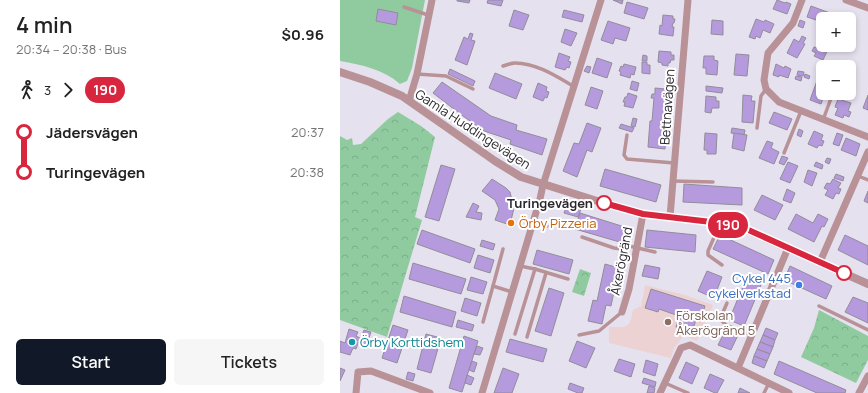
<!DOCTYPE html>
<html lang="en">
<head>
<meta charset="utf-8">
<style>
	:root { --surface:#fff; --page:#f6f6f6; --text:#222; --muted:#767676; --accent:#111827 }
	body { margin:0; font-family:Manrope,sans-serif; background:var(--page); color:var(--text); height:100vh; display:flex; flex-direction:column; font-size:15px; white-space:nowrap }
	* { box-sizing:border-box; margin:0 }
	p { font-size:13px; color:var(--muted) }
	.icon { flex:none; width:22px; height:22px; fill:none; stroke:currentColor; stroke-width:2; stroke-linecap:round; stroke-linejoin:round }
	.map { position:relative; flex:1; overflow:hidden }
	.sheet { display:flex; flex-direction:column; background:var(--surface); width:340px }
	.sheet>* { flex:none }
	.badge { padding:0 8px; border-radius:13px; font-size:14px; line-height:26px }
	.tools { position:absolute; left:476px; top:12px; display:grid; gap:8px }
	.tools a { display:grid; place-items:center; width:40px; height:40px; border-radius:6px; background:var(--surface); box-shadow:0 2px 6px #0003; font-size:20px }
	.map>.badge { position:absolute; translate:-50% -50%; box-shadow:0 0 0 2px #fff }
	.legs { display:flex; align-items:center; gap:6px; height:44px; padding:0 16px; font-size:13px }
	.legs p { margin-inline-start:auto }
	.summary { display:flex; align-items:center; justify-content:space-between; height:68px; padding:0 16px }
	h1 { font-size:22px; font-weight:600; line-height:30px }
	.button { display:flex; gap:8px; margin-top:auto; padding:8px 16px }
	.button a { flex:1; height:46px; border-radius:6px; background:var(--accent); color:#fff; font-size:16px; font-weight:600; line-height:46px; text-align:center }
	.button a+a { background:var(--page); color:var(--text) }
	ul { padding:0 16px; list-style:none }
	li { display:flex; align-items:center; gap:14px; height:40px; font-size:15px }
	li i { display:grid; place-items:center; width:6px; height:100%; margin:0 5px; background:currentColor }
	li i::after { content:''; width:10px; height:10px; margin:-5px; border:3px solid; border-radius:50%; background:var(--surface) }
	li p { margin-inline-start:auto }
	li:first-child i { background:linear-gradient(#0000 50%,currentColor 0) }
	li:last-child i { background:linear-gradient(currentColor 50%,#0000 0) }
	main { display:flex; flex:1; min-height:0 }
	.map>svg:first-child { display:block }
	.education { fill:#edd2d3 }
	.grass { fill:#90cb9f }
	.park { fill:url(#park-crowns) }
	.building { fill:#b69ade; stroke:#918d99 }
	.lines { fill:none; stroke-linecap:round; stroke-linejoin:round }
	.service { stroke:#b89297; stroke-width:3.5 }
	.minor { stroke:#b89297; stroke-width:7 }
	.tertiary { stroke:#b89297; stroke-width:8 }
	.line-1-casing { stroke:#fff; stroke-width:9 }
	.line-1 { stroke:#d7263d; stroke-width:6 }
	.stop-1-dot { fill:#fff; stroke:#d7263d; stroke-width:2 }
	.food-dot { fill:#e8710a; stroke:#fff; stroke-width:1.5 }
	.shop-dot { fill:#3f7fe0; stroke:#fff; stroke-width:1.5 }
	.education-dot { fill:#8d6e63; stroke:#fff; stroke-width:1.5 }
	.culture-dot { fill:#0f9aa8; stroke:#fff; stroke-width:1.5 }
	.labels { text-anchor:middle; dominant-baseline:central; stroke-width:4; stroke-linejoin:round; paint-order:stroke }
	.street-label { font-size:13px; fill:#29272c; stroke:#fff }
	.stop-label { font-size:13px; font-weight:bold; fill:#29272c; stroke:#fff; text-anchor:end }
	.food-label { font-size:13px; fill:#c56008; stroke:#fff; text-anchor:start }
	.shop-label { font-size:13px; fill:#366cbe; stroke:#fff; text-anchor:end }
	.education-label { font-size:13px; fill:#785e54; stroke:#fff; text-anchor:start }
	.culture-label { font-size:13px; fill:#0d838f; stroke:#fff; text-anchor:start }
</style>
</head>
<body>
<main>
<section class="sheet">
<div class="summary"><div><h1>4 min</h1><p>20:34 – 20:38 · Bus</p></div><b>$0.96</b></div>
<div class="legs"><svg class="icon" aria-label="walk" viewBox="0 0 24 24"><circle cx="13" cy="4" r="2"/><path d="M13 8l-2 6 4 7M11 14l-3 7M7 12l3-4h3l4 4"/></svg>3<svg class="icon" aria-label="forward" viewBox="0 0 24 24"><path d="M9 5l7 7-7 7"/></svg><b class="badge" style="background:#d7263d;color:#fff">190</b></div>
<ul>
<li><i style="color:#d7263d"></i><b>Jädersvägen</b><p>20:37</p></li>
<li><i style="color:#d7263d"></i><b>Turingevägen</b><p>20:38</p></li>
</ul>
<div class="button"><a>Start</a><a>Tickets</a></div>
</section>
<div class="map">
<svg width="528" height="393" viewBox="0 0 528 393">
	<defs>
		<pattern id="park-crowns" width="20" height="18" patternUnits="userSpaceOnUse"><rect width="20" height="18" fill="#90cb9f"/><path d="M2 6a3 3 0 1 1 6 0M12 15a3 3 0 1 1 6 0" fill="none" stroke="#7cae89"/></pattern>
	</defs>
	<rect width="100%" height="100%" fill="#e6e1ee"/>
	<polygon class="education" points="305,285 345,295 373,305 357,341 347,337 343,337 334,348 331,358 269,343 269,327 284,327 289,324 291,319 293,310 301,306"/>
	<path class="grass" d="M0,0H85L72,68L67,81L60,84C43,69 22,65 0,61Z"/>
	<g class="park">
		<polygon points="58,112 81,126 95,137 75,217 82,220 47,337 0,320 0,136 7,140 12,138 13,145 21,144 48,119"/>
		<polygon points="240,269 251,273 244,296 232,292"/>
		<polygon points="479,310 528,336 528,360 516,383 461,357 474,328"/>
	</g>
	<g class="building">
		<polygon points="117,0 130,0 129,3 117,1"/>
		<polygon points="148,0 163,0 161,6 147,3"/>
		<polygon points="273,0 283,0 282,4"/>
		<polygon points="437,0 445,3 446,2 451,4 447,14 433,9"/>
		<polygon points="287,2 308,8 304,19 284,13"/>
		<polygon points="471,6 490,13 488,19 483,19 483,30 477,27 479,21 467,17"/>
		<polygon points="38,9 58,13 56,25 36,21"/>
		<polygon points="174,10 189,15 183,30 169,26"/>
		<polygon points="224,10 244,15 242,22 222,17"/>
		<polygon points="323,15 333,16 333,19 335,19 334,23 333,23 332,27 334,27 333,36 319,34 320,25 322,26"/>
		<polygon points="416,19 424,22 425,20 434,24 430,33 423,30 420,38 416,36 415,39 409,37"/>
		<polygon points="372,20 383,21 383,35 371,34"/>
		<polygon points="460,20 465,22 463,28 458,26"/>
		<polygon points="268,21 290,28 286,41 275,38 273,44 261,40"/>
		<polygon points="509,23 515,26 512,34 509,33"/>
		<polygon points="225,29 237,33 231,46 221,42"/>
		<polygon points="130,33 133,34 131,40 135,41 127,65 115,60 124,37 128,39"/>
		<polygon points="462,36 466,38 463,43 465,44 457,58 447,53 454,39 459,42"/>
		<polygon points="480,43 489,47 483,60 474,56 476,53 472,51 474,47 478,48"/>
		<polygon points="319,51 331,52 331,55 334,55 334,60 331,60 330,63 328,63 328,66 322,65 322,63 318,62"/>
		<polygon points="219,53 230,57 228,61 231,62 229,68 227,67 225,70 215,67"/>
		<polygon points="396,54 409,55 407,76 394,75"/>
		<polygon points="303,55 307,56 307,61 302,61"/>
		<polygon points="364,56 374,56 374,60 378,61 377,75 366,74 366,68 363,68"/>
		<polygon points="257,58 272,63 267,78 252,73"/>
		<polygon points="302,62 307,62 307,65 310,65 310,74 302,73"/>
		<polygon points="284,64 296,67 294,75 291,74 290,78 280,75 281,72 279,71 281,66 283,67"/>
		<polygon points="436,64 444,68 445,66 451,69 448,78 439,75 439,77 433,75"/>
		<polygon points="247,66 251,67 249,73 244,71"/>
		<polygon points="110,69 135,81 133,86 108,74"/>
		<polygon points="458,71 464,72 463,76 457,75"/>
		<polygon points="155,73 182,84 176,99 149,88"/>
		<polygon points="465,74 470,76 469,79 464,77"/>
		<polygon points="456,76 462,77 461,81 455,79"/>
		<polygon points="478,78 483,80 483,93 485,93 481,104 470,100"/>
		<polygon points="292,81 299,83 297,91 290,89"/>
		<polygon points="102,82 151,116 177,125 176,130 207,139 202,155 170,144 171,140 144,131 123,116 93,93"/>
		<polygon points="198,83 207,87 206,91 209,92 207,98 205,97 203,101 193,97"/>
		<polygon points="366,86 383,88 382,93 366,91"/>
		<polygon points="251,87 263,91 257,109 245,105"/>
		<polygon points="315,88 326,89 326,94 332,95 329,124 327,124 325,149 308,147 310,121 312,121 314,98 311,98 312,94 315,94"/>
		<polygon points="288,93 297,96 293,108 284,106 285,102 283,102 285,97 287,97"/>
		<polygon points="403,95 412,96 411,101 415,101 413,123 402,122"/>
		<polygon points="528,95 528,110 523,108"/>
		<polygon points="366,96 376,97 376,101 379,101 379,108 372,108 371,113 365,112"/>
		<polygon points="498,99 511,103 508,111 511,112 509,117 504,115 503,118 495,115 498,108 495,107"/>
		<polygon points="434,112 452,119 447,130 429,123"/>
		<polygon points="293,118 297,119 295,127 291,126"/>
		<polygon points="247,123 261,128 252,152 247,150 237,177 223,171 234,143 239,144"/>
		<polygon points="281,124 294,128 292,132 279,128"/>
		<polygon points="392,128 405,130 404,135 391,133"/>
		<polygon points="459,129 463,131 461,137 457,135"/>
		<polygon points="474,131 483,135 481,140 484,141 482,146 479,145 477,148 468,144"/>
		<polygon points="365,133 377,134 376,154 367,154 367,150 364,150"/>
		<polygon points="394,133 407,135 404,151 392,148"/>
		<polygon points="497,133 503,135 499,146 493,144"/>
		<polygon points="506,138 520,144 516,156 501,150"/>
		<polygon points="427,141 433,143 431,148 439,152 434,164 419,158"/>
		<polygon points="442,156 448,158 444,165 439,163"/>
		<polygon points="487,158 491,159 489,164 485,162"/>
		<polygon points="448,162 458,166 450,183 440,179"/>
		<polygon points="476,162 483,165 482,169 474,166"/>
		<polygon points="101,165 115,169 99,221 85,217"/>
		<polygon points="265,169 321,185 316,202 260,186"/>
		<polygon points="468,170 477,173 472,186 464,182"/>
		<polygon points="496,174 504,177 503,181 494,178"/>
		<polygon points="152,179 166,188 170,192 174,208 170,225 155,220 159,209 155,200 142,191"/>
		<polygon points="493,179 501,183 498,188 501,189 499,194 496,193 493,199 485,195 488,190 484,188 487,183 490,184"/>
		<polygon points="344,184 402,188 402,205 343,202"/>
		<polygon points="447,189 455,193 451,203 443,200"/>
		<polygon points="528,191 528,203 524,201"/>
		<polygon points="422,195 443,205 435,220 414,210"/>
		<polygon points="133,203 139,206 136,212 142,213 141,220 126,217"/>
		<polygon points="227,204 241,209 238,217 224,213"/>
		<polygon points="240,213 288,228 283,243 235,229"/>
		<polygon points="456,214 473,223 478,214 488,219 484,227 482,226 474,242 448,229"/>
		<polygon points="82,230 135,249 130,263 77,244"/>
		<polygon points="307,230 356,235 355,252 305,247"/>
		<polygon points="380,235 434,260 428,274 373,249"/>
		<polygon points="505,235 528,246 528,265 498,250"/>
		<polygon points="142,240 155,244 153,250 140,246"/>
		<polygon points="197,250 233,260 229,274 193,264"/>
		<polygon points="138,255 154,260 150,273 134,268"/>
		<polygon points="73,263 126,279 121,294 69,279"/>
		<polygon points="265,264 279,268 271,306 266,305 262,324 248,321 253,300 257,301"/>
		<polygon points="305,265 320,268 318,279 302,276"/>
		<polygon points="450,266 492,286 486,299 444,280"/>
		<polygon points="367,271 382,277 374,298 358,291"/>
		<polygon points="131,277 147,282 143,294 127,290"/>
		<polygon points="406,279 421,285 404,326 389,320"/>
		<polygon points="209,288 224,293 211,336 195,331"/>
		<polygon points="311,289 365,306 360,322 356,320 352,332 336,327 339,316 319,309 318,312 305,308"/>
		<polygon points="64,296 116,312 112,327 60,312"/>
		<polygon points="513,297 528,303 528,323 505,312"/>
		<polygon points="125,298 141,303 137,316 121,311"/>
		<polygon points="118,320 134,325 132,331 116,327"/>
		<polygon points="53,325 68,330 57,363 42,358"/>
		<polygon points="426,328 438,333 435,340 423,335"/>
		<polygon points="9,329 18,332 16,336 20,338 16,349 13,348 10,355 0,352 0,341 5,343"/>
		<polygon points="24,330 31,332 25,349 21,347 23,339 21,338"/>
		<polygon points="387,331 398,335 391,350 378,345 383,335 385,336"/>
		<polygon points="86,334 101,338 91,373 77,369"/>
		<polygon points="423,335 435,340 433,347 420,342"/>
		<polygon points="124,336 138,341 122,392 109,388"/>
		<polygon points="170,339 207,349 203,362 166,352"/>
		<polygon points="237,341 255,348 246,368 229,361"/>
		<polygon points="420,342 433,347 430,354 417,349"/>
		<polygon points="137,346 143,348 140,355 134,354"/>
		<polygon points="417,349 430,354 427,361 414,356"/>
		<polygon points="414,356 427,361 424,368 412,363"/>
		<polygon points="279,359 295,364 291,377 274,371"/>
		<polygon points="306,360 318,364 315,376 303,372"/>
		<polygon points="132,361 137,363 134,372 129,370"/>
		<polygon points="439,361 506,390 505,393 477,393 434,374"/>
		<polygon points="346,362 359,368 352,384 339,378"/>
		<polygon points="0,368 5,370 0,381"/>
		<polygon points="163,368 179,374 172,393 154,393"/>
		<polygon points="68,372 75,374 73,381 66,379"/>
		<polygon points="370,374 384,380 377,393 375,393 364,388"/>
		<polygon points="127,375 134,378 131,385 125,383"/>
		<polygon points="304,378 316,382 315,387 302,383"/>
		<polygon points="230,383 244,388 242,393 238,393 228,389"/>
		<polygon points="309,386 315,388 314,393 307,393"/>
		<polygon points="400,388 410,393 398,393"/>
	</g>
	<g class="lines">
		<g class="service">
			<polyline points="64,7 88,15"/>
			<path d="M163,66C167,65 171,63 175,63C196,63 216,76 233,86"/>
			<polyline points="77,74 106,76 133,89"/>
			<polyline points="483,120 493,93"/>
			<polyline points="417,128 421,96 426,89"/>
			<polyline points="287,135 284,155 287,159 334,163"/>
			<polyline points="444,153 461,111"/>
			<polyline points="518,176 528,180"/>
			<polyline points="332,181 373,182"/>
			<polyline points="193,222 207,226"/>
			<polyline points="380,224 368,251 368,255 382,265"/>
			<polyline points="242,237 274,248 282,249 289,246 315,252"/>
			<polyline points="163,249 153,286 172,292"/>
			<polyline points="195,269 228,279"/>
			<polyline points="387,303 381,317 382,321 386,325 411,335"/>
			<polyline points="479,306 528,330"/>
			<polyline points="143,322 153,286"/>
			<polyline points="175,334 195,269 180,266"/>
			<polyline points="239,335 259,331 282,312"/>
			<polyline points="187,337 206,273"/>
			<polyline points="325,383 348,393"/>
			<polyline points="424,393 429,383"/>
		</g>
		<g class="minor">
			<polyline points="462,0 453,23 428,53 424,80 426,89 439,102 528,137"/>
			<polyline points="506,0 528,8"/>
			<polyline points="69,101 77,74 92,0"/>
			<polyline points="330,217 348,0"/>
			<polyline points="480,262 528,152"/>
			<polyline points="282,312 289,289 303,214"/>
			<polyline points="398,368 448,248"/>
			<polyline points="16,393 18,372 31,371 90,393"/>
			<polyline points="142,393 200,199 203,185 261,0"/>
			<polyline points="320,393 341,348 350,345 449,393"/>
			<polyline points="519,393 528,376"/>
		</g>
		<polyline class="tertiary" points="0,72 30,82 62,96 155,161 181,177 254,200 303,214 380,223 403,228 528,284"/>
	</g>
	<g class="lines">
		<g class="line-1-casing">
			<polyline id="line-1" points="264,203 303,214 380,223 404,228 504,273"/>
		</g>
		<use href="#line-1" class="line-1"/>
	</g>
	<g class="stop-1-dot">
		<circle cx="264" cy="203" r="7"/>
		<circle cx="504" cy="273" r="7"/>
	</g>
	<circle class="food-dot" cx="171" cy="223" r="4"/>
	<circle class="shop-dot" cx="459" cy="285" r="4"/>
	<circle class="education-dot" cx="328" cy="322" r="4"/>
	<circle class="culture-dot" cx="12" cy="342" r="4"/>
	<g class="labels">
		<g class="street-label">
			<text transform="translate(327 107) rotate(-86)">Bettnavägen</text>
			<text transform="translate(133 129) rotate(33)">Gamla Huddingevägen</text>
			<text transform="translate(281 261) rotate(-79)">Åkerögränd</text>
		</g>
		<g class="stop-label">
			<text x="253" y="203">Turingevägen</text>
		</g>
		<g class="food-label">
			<text x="179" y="223">Örby Pizzeria</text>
		</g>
		<g class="shop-label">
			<text x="451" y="278">Cykel 445<tspan x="451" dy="15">cykelverkstad</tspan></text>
		</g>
		<g class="education-label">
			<text x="336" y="315">Förskolan<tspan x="336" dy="15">Åkerögränd 5</tspan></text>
		</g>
		<g class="culture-label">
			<text x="20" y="342">Örby Korttidshem</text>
		</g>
	</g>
</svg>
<div class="tools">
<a>+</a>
<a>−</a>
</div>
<b class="badge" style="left:388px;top:225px;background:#d7263d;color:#fff">190</b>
</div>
</main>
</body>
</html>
